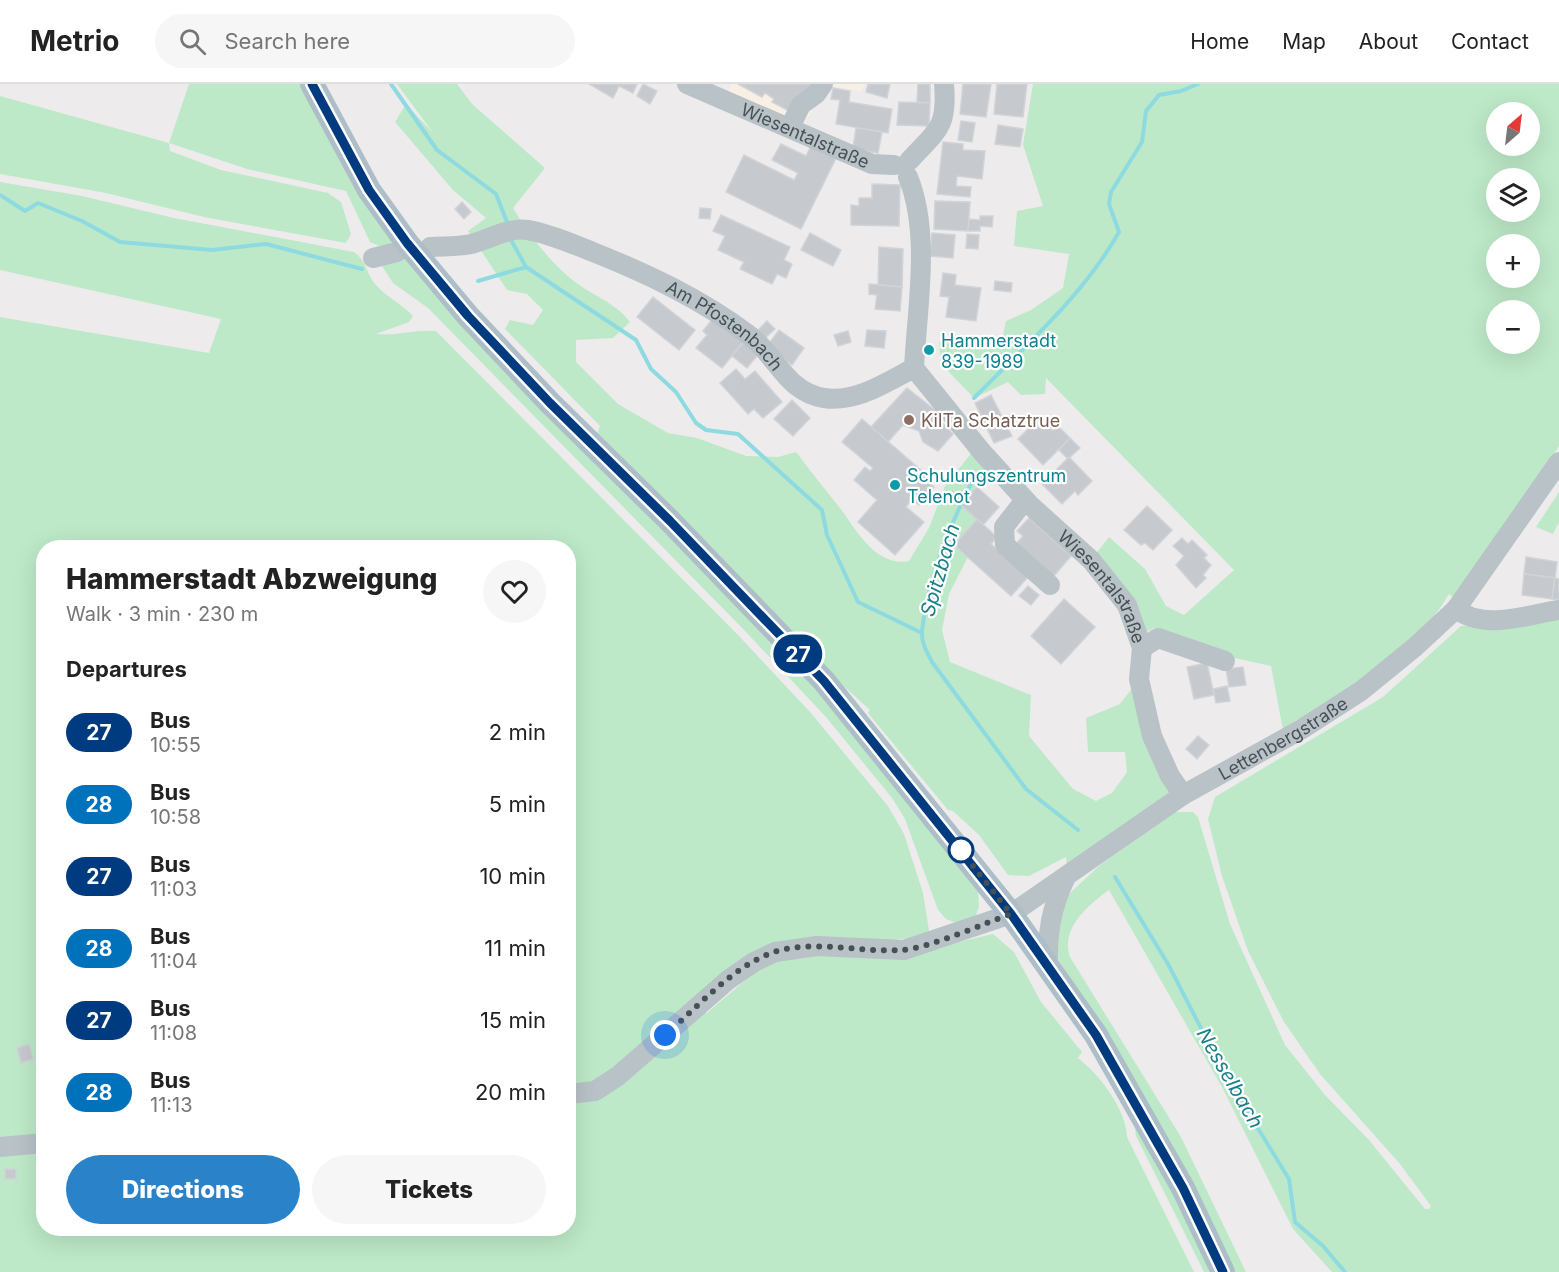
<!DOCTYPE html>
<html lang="en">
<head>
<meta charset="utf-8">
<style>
	:root { --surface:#fff; --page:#f6f6f6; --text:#222; --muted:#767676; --line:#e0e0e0; --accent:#2a83c9 }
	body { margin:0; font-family:Inter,sans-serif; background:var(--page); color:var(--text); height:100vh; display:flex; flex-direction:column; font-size:22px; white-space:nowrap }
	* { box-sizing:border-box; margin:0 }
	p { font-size:20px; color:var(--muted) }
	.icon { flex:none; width:33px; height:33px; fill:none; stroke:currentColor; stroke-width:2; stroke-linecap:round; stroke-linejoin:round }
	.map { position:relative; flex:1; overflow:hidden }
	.drawer { position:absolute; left:36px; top:456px; width:540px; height:696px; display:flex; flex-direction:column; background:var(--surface); border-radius:24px; box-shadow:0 6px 24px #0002 }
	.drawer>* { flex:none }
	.badge { padding:0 12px; border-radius:20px; font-size:21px; line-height:39px }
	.needle { width:39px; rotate:28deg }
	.controls { position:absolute; left:1486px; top:18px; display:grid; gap:12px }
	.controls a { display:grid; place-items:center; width:54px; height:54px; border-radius:50%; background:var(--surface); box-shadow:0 6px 24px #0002; font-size:30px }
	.you { position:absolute; width:30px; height:30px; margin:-15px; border:4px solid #fff; border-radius:50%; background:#1a73e8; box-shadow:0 0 0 9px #1a73e833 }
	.map>.badge { position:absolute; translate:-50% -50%; box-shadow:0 0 0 3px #fff }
	h2 { padding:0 30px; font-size:22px; line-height:54px }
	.round { display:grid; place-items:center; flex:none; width:63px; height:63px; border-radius:32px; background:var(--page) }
	.summary { display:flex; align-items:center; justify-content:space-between; height:102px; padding:0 30px }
	h1 { font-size:28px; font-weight:800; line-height:45px }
	.action { display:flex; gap:12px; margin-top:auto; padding:12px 30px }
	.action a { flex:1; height:69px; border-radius:36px; background:var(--accent); color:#fff; font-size:24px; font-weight:800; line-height:69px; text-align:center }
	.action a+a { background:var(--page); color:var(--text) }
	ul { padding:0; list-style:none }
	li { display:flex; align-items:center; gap:18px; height:72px; padding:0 30px }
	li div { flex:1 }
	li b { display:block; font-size:22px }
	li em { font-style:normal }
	li .badge { min-width:66px; font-weight:700; text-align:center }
	header { display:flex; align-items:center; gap:36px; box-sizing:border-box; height:84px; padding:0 30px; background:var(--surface); border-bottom:2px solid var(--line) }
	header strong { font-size:28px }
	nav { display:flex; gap:33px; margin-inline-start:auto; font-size:21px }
	.search { width:420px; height:54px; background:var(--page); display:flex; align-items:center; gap:15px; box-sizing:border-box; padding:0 21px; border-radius:33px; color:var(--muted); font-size:22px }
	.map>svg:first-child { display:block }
	.commercial { fill:#f9f0e5 }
	.green { fill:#bde9c8; fill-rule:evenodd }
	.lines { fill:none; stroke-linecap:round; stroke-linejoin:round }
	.stream { stroke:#8edae1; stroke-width:4 }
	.building { fill:#c6c9cd; stroke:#d0d3d7; stroke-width:1.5 }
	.minor { stroke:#b8c2c7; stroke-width:20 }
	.major { stroke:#adbec8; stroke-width:24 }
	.line-casing { stroke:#fff; stroke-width:14 }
	.line { stroke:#003b80; stroke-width:9 }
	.walk { stroke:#465157; stroke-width:6; stroke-dasharray:0 10.8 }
	.culture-dot { fill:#0f9aa8; stroke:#fff; stroke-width:2 }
	.education-dot { fill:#8d6e63; stroke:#fff; stroke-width:2 }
	.stop-dot { fill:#fff; stroke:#003b80; stroke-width:3 }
	.labels { text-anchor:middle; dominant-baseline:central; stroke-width:4.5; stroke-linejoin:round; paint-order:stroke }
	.street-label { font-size:18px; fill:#465157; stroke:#fff }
	.culture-label { font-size:18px; fill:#0d838f; stroke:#fff; text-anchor:start }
	.education-label { font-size:18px; fill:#785e54; stroke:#fff; text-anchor:start }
	.water-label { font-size:20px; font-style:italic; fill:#197f88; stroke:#fff }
</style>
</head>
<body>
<header>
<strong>Metrio</strong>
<div class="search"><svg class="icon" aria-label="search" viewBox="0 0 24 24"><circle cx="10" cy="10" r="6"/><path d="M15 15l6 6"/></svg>Search here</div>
<nav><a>Home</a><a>Map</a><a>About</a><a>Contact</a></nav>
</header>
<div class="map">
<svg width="1559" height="1188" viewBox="0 0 1559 1188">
	<rect width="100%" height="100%" fill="#eeebec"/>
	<polygon class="commercial" points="732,0 864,0 862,7 828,2 800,45 725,14"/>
	<g class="green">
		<polygon points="189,0 303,0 394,157 384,164 370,158 346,107 247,85 169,59 170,67 221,86 328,109 341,118 351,150 346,159 204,133 106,109 0,90 0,12 169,59"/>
		<path d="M397,0H457L472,20L545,84L513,124C529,150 549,178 574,197C593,212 615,218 630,238L613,254L576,256V278L618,320L668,349L697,354L746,372L778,373L796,368C810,387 825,405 840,424C856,446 877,484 909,477L929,444L945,402L973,367L993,386L961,421L977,435L954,461L968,473L949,510L942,546L950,578L1031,611L1029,652L1073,705L1096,717L1112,709L1127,688L1125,668H1088L1086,634L1120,620L1139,595L1183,711L1068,789L1066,773L1029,792L1008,791L979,751L953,727L948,726L868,629L870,626L838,597L710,461L596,354L600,342L505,245L510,236L533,241L543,226L527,210L507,206L468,147L486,134L453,106L395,38L406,20L434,50Z"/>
		<path d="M1033,0H1559V362L1531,408L1454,514L1449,510C1412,573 1344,609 1283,646L1271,582L1221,571L1154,544L1139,552L1091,476L1109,453L1145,485L1166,522L1184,531L1234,486L1046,294L1045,310L1021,311L1008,298L974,314L941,280L939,257L1001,261L1006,237L1031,226L1063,204L1069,170L1014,162L1017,127L1043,122L1023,61ZM1497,28H1530V62H1497ZM1497,94H1530V128H1497ZM1497,160H1530V194H1497ZM1497,226H1530V260H1497Z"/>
		<path d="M0,98L82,112L174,134L354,168C367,177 366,189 375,200C385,212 402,220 413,232L409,238L376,250C397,252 415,245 436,247L738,551L810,628L888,722L904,750L923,809L930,853L851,859L848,872L903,871L993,850L1014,868L1041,918L1082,968L1078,974C1100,991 1126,1025 1127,1053L1194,1188H0V233L209,269L221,235L0,186ZM44,464H568L569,1004L592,1002L612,991L658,949L751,873L776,863L779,876L756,887L707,929L700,927L604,1012L569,1015L568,1144H44Z"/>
		<polygon points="405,173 778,563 852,645 978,806 979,823 975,834 958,840 946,835 938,826 905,735 892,714 826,633 746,548 428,224 393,199 382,182"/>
		<polygon points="1559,408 1559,438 1553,450 1536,443"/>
		<path d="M1559,532V1188H1332L1293,1145L1222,1003L1109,806C1088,821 1060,845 1070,873L1181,1053L1246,1188H1235L1173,1062L1058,875L1055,864V836L1069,810L1099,782L1174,728H1193L1198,733L1230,840L1285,961L1325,1011L1369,1056L1425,1125H1429L1431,1122L1400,1080L1320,990L1284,938L1248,867L1222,792L1208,735L1215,713L1383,613L1461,542L1526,538Z"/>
		<polygon points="1134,1036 1214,1188 1204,1188 1136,1052"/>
	</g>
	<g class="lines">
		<g class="stream">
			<polyline points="391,0 437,66 496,110 507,138"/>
			<polyline points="0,111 25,127 38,119 82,137 120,158 212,166 266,160 362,185"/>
			<polyline points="511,156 526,183 636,256 651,285 676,308 696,339 706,346 738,350 822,426 827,451 858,518 922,549"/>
			<polyline points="478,197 526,183"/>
			<path d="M974,314C1025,262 1083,212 1119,148L1109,120L1111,108L1142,58L1146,27L1159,11L1181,7L1198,0"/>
			<path d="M975,392C951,438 928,495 922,547C921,559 927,568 932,578L1026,705L1078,746"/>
			<polyline points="1115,793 1168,880 1224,989 1289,1095 1295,1138 1323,1162 1345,1188"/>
		</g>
	</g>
	<g class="building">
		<polygon points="589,0 637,0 633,9 619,2 613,14"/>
		<polygon points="643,0 657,7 650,20 637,12"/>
		<polygon points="738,0 820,0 791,28 772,18 774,15 765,9 762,13"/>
		<polygon points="868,0 890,0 887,14 866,8"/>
		<polygon points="918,0 930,0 930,19 917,18"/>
		<polygon points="963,0 991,0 986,33 960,30"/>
		<polygon points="997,0 1027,0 1023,33 994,30"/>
		<polygon points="833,4 850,7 849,18 892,25 888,49 836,40 840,16 831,15"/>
		<polygon points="899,18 930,19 929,42 897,41"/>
		<polygon points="961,37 975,39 972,58 958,56"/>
		<polygon points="998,41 1023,45 1020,63 995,60"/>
		<polygon points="856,44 882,48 878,69 853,64"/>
		<polygon points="813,58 838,70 801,145 726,108 744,71 794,96 798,89 772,76 781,60 806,72"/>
		<polygon points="943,58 963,60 963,66 985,67 982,95 957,92 956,102 971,103 970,113 937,110"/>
		<polygon points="872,100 900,101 899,142 851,141 851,121 859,122 859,114 872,114"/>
		<polygon points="935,117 970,118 968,147 934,145"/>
		<polygon points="462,118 471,128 464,135 455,125"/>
		<polygon points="700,124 711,125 710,135 699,134"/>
		<polygon points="721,131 790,163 784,176 792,180 786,194 777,190 772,200 740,185 744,178 718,166 725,152 713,147"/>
		<polygon points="980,132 993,132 992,143 980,142 980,147 968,147 969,135 980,136"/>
		<polygon points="810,149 841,166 833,182 801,166"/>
		<polygon points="932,149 955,151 953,174 930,172"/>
		<polygon points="967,150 979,151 978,165 966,164"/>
		<polygon points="879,163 903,165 902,203 878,201"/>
		<polygon points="943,189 956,191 955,201 981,204 976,237 946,233 949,213 940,212"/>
		<polygon points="995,197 1012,199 1011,208 994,206"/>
		<polygon points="869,200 902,203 900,227 875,225 877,211 869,210"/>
		<polygon points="653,213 695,246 679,266 637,233"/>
		<polygon points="715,232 745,256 722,284 696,264 707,251 703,247"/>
		<polygon points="767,237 775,245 765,254 758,246"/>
		<polygon points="779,246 804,264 792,281 767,262"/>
		<polygon points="867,246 886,247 884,264 865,262"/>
		<polygon points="848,247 851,258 838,262 834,251"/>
		<polygon points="745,256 760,268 747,284 732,272"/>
		<polygon points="736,285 745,295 755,287 782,318 763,334 754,325 748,330 720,299"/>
		<polygon points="907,304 936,327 934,330 953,350 938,367 923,358 919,347 903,341 888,358 871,343"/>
		<polygon points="991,311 1012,352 994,359 975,319"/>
		<polygon points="792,316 810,334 793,352 774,335"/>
		<polygon points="1040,333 1053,347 1058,342 1070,354 1043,381 1018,355"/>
		<polygon points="862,335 930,394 928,398 934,403 919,421 912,415 906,423 924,438 895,471 858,438 877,416 854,396 865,383 870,387 873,384 842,358"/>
		<polygon points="1070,354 1080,364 1068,375 1059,366"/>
		<polygon points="1069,373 1092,397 1078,411 1075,407 1062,420 1042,400"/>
		<polygon points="977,403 999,423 983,441 961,421"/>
		<polygon points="1147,422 1172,446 1153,466 1145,459 1141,461 1124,446"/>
		<polygon points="1029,434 1071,472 1053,493 1016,460 1023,452 1017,447"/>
		<polygon points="977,435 997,453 991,460 1028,493 1011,512 954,461"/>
		<polygon points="1182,454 1188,460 1192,456 1207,471 1204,474 1211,481 1203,491 1206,494 1196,504 1176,481 1184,472 1173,462"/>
		<polygon points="1526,473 1557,478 1555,494 1524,490"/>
		<polygon points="1524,490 1555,494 1552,515 1522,511"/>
		<polygon points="1555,494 1559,495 1559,516 1552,515"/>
		<polygon points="1028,502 1039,511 1031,521 1019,512"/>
		<polygon points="1064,515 1095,543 1061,580 1031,552"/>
		<polygon points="1207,579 1214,611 1194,615 1187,583"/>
		<polygon points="1243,583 1246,601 1229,603 1226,585"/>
		<polygon points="1227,602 1230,617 1216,619 1213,605"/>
		<polygon points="1198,652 1209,661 1197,675 1186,665"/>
		<polygon points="29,960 33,975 21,979 17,964"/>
		<rect x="5" y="1085" width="11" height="10"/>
	</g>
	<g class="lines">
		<g class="minor">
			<path id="s1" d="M687,0L872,80L894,81"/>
			<polyline points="790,43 801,21 816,10 823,0"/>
			<path d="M909,77C936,47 948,45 944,0"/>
			<path id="s2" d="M908,93C931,149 917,224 914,284L982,368L1030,421L1091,476L1127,521L1142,564L1139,595L1152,652L1170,692L1183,711"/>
			<path id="s3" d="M430,163C444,162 458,163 471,160C490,155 509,143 528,146C551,150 572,160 593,168C648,190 701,215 749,251C777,272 786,308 824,314C856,319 887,298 914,284"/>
			<polyline points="373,174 397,168"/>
			<polyline points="1025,416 1004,443 1005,461 1050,501"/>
			<path d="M1456,525C1484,547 1526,531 1559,526"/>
			<polyline points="1142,564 1158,554 1225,577"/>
			<path d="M1048,883C1047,849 1051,824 1066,793"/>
			<path id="s4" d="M568,1010L595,1007L618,992L728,896L754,878L775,868L817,862L904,866L1011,830L1183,711L1302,645L1361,607L1415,563L1456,525L1559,378"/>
			<polyline points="0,1063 44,1059"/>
		</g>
		<polyline class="major" points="312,0 369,106 407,159 468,232 550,319 670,437 824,597 1011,830 1096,951 1183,1104 1223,1188"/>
	</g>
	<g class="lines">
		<g class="line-casing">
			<polyline id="line" points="312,0 369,106 407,159 468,232 550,319 670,437 824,597 1011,830 1096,951 1183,1104 1223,1188"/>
		</g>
		<use href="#line" class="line"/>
		<path class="walk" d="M665,951C698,923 733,882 774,868C815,855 860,869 902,866C930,864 982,840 1011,830L957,762L961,766"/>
	</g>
	<g class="culture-dot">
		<circle cx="929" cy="266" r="6"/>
		<circle cx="895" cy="401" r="6"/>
	</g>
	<circle class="education-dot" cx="909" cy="336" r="6"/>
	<circle class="stop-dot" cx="961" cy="766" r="12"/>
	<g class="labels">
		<g class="street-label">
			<text stroke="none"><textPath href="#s1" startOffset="129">Wiesentalstraße</textPath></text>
			<text stroke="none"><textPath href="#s3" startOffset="321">Am Pfostenbach</textPath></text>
			<text stroke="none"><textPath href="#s2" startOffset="483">Wiesentalstraße</textPath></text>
			<text stroke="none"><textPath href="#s4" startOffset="822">Lettenbergstraße</textPath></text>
		</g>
		<g class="culture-label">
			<text x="941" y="256">Hammerstadt<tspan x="941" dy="21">839-1989</tspan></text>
			<text x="907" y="391">Schulungszentrum<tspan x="907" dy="21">Telenot</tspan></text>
		</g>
		<g class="education-label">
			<text x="921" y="336">KiITa Schatztrue</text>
		</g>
		<g class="water-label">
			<text transform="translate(940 486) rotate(-74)">Spitzbach</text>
			<text transform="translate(1230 994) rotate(60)">Nesselbach</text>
		</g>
	</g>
</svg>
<div class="controls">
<a><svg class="needle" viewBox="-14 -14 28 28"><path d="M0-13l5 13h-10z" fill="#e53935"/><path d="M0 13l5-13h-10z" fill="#767676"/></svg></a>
<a><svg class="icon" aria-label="layers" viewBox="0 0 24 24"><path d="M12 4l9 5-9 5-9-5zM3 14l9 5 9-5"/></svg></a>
<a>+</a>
<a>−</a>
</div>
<div class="you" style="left:665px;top:951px"></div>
<b class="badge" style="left:798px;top:570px;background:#003b80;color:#fff">27</b>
<section class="drawer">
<div class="summary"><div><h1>Hammerstadt Abzweigung</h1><p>Walk · 3 min · 230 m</p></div><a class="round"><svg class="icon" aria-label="heart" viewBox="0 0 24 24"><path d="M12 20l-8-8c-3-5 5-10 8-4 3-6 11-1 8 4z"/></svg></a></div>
<h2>Departures</h2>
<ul>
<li><span class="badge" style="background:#003b80;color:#fff">27</span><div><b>Bus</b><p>10:55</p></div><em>2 min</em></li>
<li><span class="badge" style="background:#0072bc;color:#fff">28</span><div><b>Bus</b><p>10:58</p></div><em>5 min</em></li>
<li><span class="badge" style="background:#003b80;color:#fff">27</span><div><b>Bus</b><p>11:03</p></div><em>10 min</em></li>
<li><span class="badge" style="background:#0072bc;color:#fff">28</span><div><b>Bus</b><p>11:04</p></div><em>11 min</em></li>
<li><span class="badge" style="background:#003b80;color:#fff">27</span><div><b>Bus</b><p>11:08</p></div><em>15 min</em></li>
<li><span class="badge" style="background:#0072bc;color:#fff">28</span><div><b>Bus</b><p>11:13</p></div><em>20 min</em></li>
</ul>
<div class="action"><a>Directions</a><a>Tickets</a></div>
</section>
</div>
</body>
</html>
